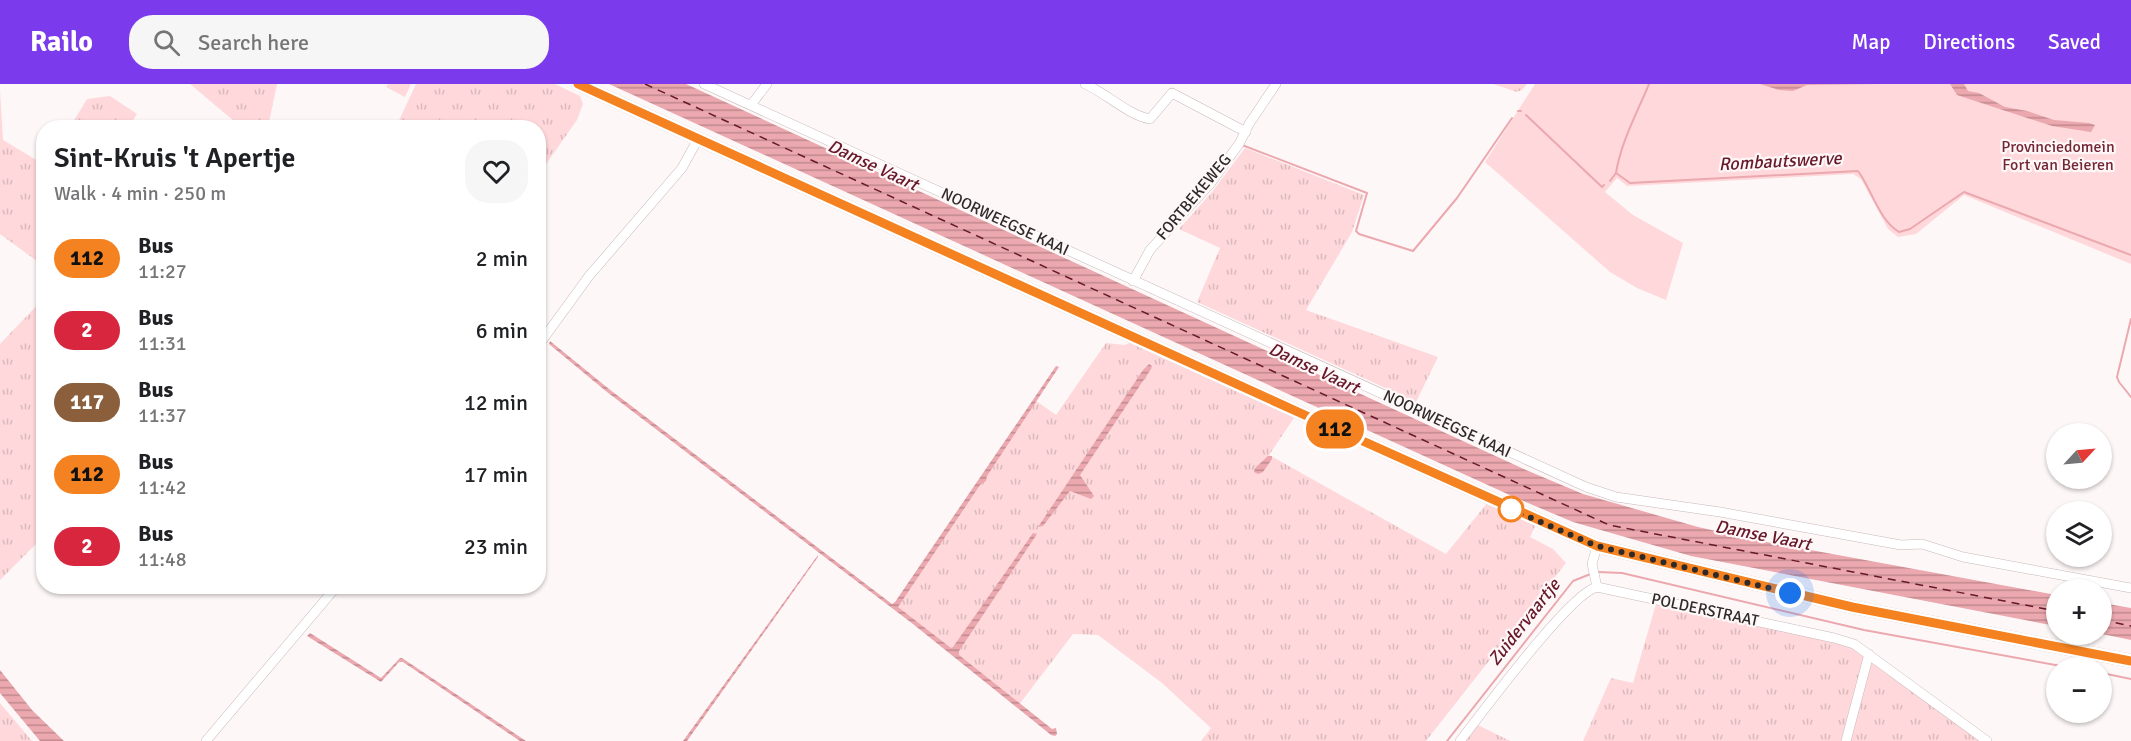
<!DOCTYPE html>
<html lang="en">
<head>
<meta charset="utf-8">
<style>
	:root { --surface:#fff; --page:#f6f6f6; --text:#202124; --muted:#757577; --accent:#7c3aed }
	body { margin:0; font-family:Signika,sans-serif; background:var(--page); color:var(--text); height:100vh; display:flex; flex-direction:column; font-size:22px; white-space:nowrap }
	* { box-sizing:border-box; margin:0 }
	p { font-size:20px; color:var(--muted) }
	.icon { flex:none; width:33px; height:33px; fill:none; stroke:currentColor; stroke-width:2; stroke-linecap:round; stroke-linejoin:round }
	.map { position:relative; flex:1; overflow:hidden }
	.drawer { position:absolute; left:36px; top:36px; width:510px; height:474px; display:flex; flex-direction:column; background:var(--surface); border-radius:24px; box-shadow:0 2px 4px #0004 }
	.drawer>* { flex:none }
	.badge { padding:0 12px; border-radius:20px; font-size:21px; line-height:39px }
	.needle { width:39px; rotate:64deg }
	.buttons { position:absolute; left:2046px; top:339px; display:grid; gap:12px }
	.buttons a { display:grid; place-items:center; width:66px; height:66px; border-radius:50%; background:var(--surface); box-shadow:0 2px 4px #0004; font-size:30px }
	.you { position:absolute; width:30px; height:30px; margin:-15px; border:4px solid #fff; border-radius:50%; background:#1a73e8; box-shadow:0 0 0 9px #1a73e833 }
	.map>.badge { position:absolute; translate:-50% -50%; box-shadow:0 0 0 3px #fff }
	.round { display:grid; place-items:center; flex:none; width:63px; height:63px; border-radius:24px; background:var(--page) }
	.headline { display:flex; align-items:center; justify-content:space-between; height:102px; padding:0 18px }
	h1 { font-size:28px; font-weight:600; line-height:45px }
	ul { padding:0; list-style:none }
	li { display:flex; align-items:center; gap:18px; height:72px; padding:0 18px }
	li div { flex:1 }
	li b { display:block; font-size:22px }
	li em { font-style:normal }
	li .badge { min-width:66px; font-weight:700; text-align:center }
	header { display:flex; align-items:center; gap:36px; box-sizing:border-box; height:84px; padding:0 30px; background:var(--accent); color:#fff }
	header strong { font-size:28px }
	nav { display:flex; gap:33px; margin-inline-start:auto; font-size:21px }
	.search { width:420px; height:54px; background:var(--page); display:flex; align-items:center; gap:15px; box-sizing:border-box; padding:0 21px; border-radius:24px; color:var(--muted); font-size:22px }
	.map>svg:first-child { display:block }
	.grass { fill:url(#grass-tufts) }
	.park { fill:#fed8db }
	.water { fill:url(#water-rules) }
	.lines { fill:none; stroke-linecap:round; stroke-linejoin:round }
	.stream { stroke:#eba8ae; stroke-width:2 }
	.ferry { stroke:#671929; stroke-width:1.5; stroke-dasharray:8 6; stroke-linecap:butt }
	.minor-casing { stroke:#c8b9ba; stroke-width:10 }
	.tertiary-casing { stroke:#c8b9ba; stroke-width:14 }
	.minor { stroke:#fff; stroke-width:9 }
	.tertiary { stroke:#fff; stroke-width:12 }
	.line-casing { stroke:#fff; stroke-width:14 }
	.line { stroke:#f58220; stroke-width:9 }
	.walk { stroke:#2f2a2a; stroke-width:6; stroke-dasharray:0 10.8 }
	.stop-dot { fill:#fff; stroke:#f58220; stroke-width:3 }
	.labels { text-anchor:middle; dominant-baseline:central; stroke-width:4.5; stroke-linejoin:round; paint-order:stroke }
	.park-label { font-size:16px; fill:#752634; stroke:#fef7f8 }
	.street-label { font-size:16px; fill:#2f2a2a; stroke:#fef7f8 }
	.water-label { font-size:18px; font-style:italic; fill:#671929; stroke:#fef7f8 }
</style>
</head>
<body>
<header>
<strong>Railo</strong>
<div class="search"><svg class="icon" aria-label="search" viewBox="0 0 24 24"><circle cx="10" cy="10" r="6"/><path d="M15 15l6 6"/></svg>Search here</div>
<nav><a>Map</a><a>Directions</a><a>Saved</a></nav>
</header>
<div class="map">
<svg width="2131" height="657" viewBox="0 0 2131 657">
	<defs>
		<pattern id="grass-tufts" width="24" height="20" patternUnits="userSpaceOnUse" patternTransform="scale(1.5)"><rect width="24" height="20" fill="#fed8db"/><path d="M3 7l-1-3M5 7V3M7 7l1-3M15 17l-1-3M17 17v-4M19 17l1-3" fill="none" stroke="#dababc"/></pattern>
		<pattern id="water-rules" width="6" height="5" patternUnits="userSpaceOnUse" patternTransform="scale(1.5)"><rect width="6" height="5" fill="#eba8ae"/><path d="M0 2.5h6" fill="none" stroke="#bf898e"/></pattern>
	</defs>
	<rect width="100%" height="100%" fill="#fef7f8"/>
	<g class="grass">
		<polygon points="190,0 277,0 268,43 241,43"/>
		<polygon points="416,0 555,0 580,12 583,20 577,36 539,90 538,44 396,43"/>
		<polygon points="1493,0 1527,0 1522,6 1517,8"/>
		<polygon points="0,6 3,56 43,80 44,176 41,180 0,150"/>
		<polygon points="110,12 137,30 129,43 70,43 87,15"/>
		<polygon points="1245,64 1364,111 1352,148 1306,226 1438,273 1416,318 1197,218 1220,164 1179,145 1212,108"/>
		<polygon points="43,215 43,453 0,496 0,260"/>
		<polygon points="1134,257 1296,331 1269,371 1446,470 1488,418 1536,440 1530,453 1553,465 1566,479 1426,657 1201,657 1211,644 1162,599 1098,551 1073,550 1018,622 895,523 1035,316 1056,331 1106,259 1125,261"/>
		<polygon points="1656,520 1854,560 1987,657 1583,657 1611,594 1633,599"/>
		<polygon points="0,619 32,657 0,657"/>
		<polygon points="1478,641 1510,657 1466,657"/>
	</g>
	<g class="park">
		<polygon points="388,0 411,0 405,13 386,3"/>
		<polygon points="1535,0 2131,0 2131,180 1964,111 1916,150 1898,153 1888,145 1861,95 1853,90 1627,102 1617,94 1605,108 1633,131 1683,159 1666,216 1637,204 1610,188 1485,78"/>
	</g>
	<g class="water">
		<polygon points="609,0 686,0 1526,386 1583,410 1698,443 1756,456 2056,511 2056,542 1691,472 1573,438 1514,413"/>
		<polygon points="1760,0 1879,0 1807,1 1793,7 1779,6"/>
		<polygon points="1950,0 1964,0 1968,7 1979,9 2005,23 2027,27 2054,36 2089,39 2095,41 2091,48 2052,42 1957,11"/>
		<polygon points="550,257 609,305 892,520 895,518 1056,282 1059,283 987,392 986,397 980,401 898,523 951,564 953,563 1033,449 1037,450 959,567 959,571 1052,645 1056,644 1057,650 1055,652 1051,651 913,540 607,308 549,260"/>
		<polygon points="1149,280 1152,282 1151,285 1080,391 1094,412 1091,415 1070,407 1043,442 1038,443 1143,286"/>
		<polygon points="1268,372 1272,372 1272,375 1263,388 1258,390 1254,388 1255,384"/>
		<polygon points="818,471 818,473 687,657 683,657"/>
		<polygon points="2102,519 2131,524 2131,556 2102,550"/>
		<polygon points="310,549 381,594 400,574 402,574 526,657 520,657 403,578 399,578 381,598 307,552"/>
		<polygon points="0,586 32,626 64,657 40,657 0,609"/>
	</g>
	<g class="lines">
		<g class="stream">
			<path d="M1649,0C1637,29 1621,58 1616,89L1630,99L1858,87C1872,106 1879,136 1899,148L1910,145L1964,108L2131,171"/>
			<polyline points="1518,27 1521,27"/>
			<polyline points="1526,31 1602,103 1604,101"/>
			<polyline points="1242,61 1367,109 1356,147 1359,150 1413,167 1457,114 1512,34"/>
			<polyline points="1610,97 1616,89"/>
			<polyline points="2131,235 2117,293 2119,298 2131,313"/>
			<polyline points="1598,488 1622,489 1864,546 2072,584"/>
			<polyline points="2102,589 2131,595"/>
			<polyline points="1447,657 1573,497 1593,489"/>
		</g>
		<g class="ferry">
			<polyline points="645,0 1609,441 2056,527"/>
			<polyline points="2102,536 2131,542"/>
		</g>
		<g class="minor-casing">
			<g id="minor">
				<polyline points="704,0 1586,403 1616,413 1720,428 1901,461 1922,460 1963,473 2131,504"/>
				<path d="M1085,0C1106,9 1128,31 1150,35L1172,9L1246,48"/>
				<polyline points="751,21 767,0"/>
				<polyline points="1133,197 1150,166 1210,100 1239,60 1249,40 1276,0"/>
				<polyline points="538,262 589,192 682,84 698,55"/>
				<polyline points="1597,462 1592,480 1597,503"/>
				<polyline points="206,657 337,502"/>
				<path d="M1460,657C1482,629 1570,509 1597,503L1834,554L1854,560L1987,657"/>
				<polyline points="1846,657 1869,570"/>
			</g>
		</g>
		<g class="tertiary-casing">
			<polyline id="tertiary" points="578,0 1298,328 1597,462 1852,523 2131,577"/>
		</g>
		<use href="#minor" class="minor"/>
		<use href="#tertiary" class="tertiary"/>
	</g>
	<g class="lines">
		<g class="line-casing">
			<polyline id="line" points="578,0 1298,328 1597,462 1852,523 2131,577"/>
		</g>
		<use href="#line" class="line"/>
		<polyline class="walk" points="1511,425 1506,423 1597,462 1790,509"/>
	</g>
	<circle class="stop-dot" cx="1511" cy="425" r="12"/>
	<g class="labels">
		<g class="park-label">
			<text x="2058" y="63">Provinciedomein<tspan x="2058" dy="18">Fort van Beieren</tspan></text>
		</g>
		<g class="street-label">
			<text transform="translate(1194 113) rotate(-50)">FORTBEKEWEG</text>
			<text transform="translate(1005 138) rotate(25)">NOORWEEGSE KAAI</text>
			<text transform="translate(1447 340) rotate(25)">NOORWEEGSE KAAI</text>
			<text transform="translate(1705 526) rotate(12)">POLDERSTRAAT</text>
		</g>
		<g class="water-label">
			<text transform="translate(1780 77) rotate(-3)">Rombautswerve</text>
			<text transform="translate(873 81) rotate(25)">Damse Vaart</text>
			<text transform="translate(1314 284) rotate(25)">Damse Vaart</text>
			<text transform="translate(1763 451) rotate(11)">Damse Vaart</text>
			<text transform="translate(1524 538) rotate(-52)">Zuidervaartje</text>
		</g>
	</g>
</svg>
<div class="buttons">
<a><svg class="needle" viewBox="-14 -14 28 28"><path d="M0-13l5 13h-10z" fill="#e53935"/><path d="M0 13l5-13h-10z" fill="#757577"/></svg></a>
<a><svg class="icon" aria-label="layers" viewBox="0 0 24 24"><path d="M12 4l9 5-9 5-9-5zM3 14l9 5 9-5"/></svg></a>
<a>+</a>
<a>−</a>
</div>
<div class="you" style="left:1790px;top:509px"></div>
<b class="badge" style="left:1335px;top:345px;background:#f58220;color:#111">112</b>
<section class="drawer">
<div class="headline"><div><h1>Sint-Kruis 't Apertje</h1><p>Walk · 4 min · 250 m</p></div><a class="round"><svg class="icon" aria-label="heart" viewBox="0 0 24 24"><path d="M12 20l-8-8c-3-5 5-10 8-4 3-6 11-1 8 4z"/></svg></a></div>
<ul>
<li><span class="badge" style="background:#f58220;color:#111">112</span><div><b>Bus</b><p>11:27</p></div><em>2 min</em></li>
<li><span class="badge" style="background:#d7263d;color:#fff">2</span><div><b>Bus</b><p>11:31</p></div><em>6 min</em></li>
<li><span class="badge" style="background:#8b5e3c;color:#fff">117</span><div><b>Bus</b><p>11:37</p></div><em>12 min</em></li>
<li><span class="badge" style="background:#f58220;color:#111">112</span><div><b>Bus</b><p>11:42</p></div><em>17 min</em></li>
<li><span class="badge" style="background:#d7263d;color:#fff">2</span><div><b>Bus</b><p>11:48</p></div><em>23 min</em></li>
</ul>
</section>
</div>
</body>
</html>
